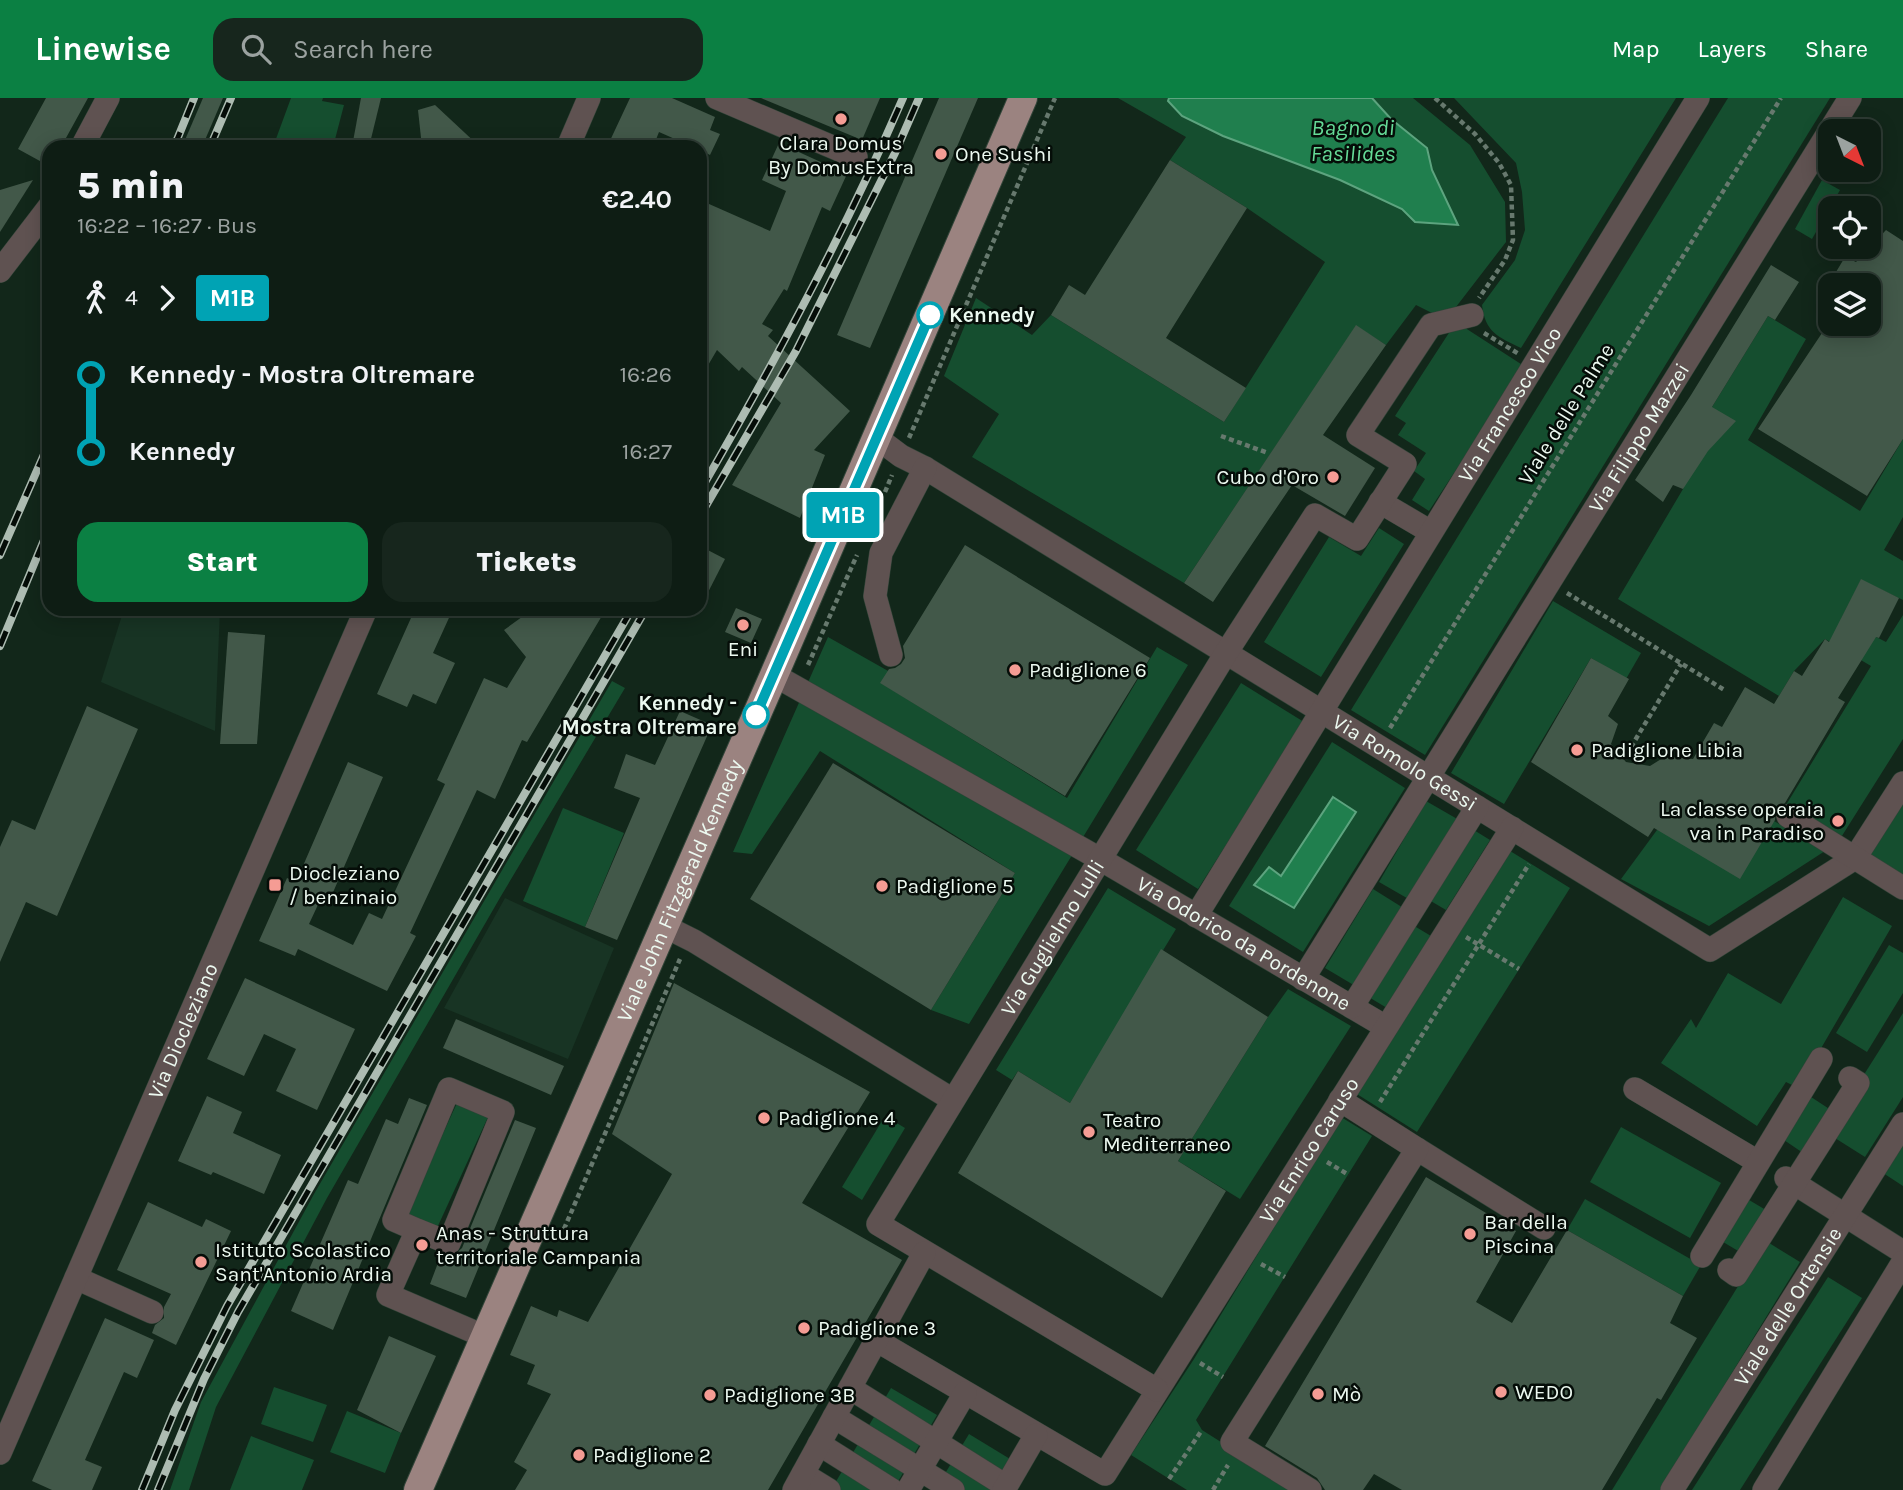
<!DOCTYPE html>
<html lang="en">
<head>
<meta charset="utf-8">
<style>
	:root { --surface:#0e1d14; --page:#17261d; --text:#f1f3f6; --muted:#9ba2a0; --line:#2e3b34; --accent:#0b8043 }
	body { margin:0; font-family:Karla,sans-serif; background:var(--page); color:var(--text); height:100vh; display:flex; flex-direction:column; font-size:26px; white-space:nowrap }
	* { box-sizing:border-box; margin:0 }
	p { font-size:23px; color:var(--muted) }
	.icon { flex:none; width:38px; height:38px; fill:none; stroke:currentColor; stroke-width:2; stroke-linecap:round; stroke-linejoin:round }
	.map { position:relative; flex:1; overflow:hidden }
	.sheet { position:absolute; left:42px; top:42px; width:665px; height:476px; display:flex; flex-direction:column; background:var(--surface); border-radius:21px; box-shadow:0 4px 18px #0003,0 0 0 2px var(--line) }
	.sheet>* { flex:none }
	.badge { padding:0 14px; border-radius:5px; font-size:24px; line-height:46px }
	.needle { width:46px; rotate:138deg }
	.tools { position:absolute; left:1818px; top:21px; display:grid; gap:14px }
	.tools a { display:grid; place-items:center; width:63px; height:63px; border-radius:14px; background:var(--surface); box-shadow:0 4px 18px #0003,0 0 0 2px var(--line); font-size:35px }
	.map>.badge { position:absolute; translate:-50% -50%; box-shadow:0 0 0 4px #fff }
	.legs { display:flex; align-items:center; gap:10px; height:77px; padding:0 35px; font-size:23px }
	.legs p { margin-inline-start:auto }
	.head { display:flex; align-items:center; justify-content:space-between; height:119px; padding:0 35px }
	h1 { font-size:38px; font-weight:800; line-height:52px }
	.cta { display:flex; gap:14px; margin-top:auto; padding:14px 35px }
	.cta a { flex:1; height:80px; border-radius:21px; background:var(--accent); color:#fff; font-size:28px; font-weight:800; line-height:80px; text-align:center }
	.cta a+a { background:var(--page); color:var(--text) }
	ul { padding:0 35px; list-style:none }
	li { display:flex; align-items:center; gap:24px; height:77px; font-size:26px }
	li i { display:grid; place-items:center; width:10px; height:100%; margin:0 9px; background:currentColor }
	li i::after { content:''; width:18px; height:18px; margin:-9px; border:5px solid; border-radius:50%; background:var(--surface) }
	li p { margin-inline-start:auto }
	li:first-child i { background:linear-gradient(#0000 50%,currentColor 0) }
	li:last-child i { background:linear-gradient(currentColor 50%,#0000 0) }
	header { display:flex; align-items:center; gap:42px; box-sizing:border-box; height:98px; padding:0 35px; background:var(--accent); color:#fff }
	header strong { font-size:33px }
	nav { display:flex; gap:38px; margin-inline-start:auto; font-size:24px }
	.search { width:490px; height:63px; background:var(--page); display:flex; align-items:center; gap:18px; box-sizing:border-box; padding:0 24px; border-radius:21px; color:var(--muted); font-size:26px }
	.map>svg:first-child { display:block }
	.built { fill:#183424 }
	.green { fill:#154e2f }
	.water { fill:#207f4e; stroke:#5da47f; stroke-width:2 }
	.building { fill:#425849 }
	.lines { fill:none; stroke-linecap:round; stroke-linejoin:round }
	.minor-casing { stroke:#314438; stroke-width:24 }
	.major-casing { stroke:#314438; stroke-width:30 }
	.path { stroke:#67796e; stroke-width:4.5; stroke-dasharray:5 3.5; stroke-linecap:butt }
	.minor { stroke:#5f5251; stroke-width:23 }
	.major { stroke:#9b8380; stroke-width:28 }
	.rail-casing { stroke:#adbcb2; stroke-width:8 }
	.rail { stroke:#050d08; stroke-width:5; stroke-dasharray:16; stroke-linecap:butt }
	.line-1-casing { stroke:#fff; stroke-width:16 }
	.line-1 { stroke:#00a3b4; stroke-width:10 }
	.poi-dot { fill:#f59c94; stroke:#050d08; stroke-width:2.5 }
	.stop-1-dot { fill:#fff; stroke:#00a3b4; stroke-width:3.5 }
	.labels { text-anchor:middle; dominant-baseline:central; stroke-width:5; stroke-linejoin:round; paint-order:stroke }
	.poi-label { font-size:21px; fill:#ecf9f0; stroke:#050d08; text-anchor:start }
	.stop-label { font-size:21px; font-weight:bold; fill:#ecf9f0; stroke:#050d08; text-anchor:start }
	.street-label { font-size:21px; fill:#ecf9f0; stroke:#050d08 }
	.water-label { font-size:23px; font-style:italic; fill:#65db97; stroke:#050d08 }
</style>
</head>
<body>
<header>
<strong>Linewise</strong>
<div class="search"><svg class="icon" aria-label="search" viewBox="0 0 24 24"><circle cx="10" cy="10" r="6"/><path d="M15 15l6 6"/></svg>Search here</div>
<nav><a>Map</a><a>Layers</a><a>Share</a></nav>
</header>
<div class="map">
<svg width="1903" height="1392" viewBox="0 0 1903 1392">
	<rect width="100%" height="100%" fill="#12271a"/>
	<g class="built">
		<polygon points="124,511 220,511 215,633 101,584"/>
		<polygon points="505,800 614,850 568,961 444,910"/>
	</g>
	<g class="green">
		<polygon points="291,0 323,0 322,3 344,7 333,49 273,49"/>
		<polygon points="1118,0 1169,0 1168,3 1182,18 1223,38 1340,82 1402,111 1415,124 1457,126 1432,72 1427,50 1391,21 1372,0 1413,0 1470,47 1505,104 1506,144 1446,222 1416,207 1386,247 1356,228 1184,485 972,359 999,316 944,278 976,200 1032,237 1051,217 1224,324 1325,164 1247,110 1170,62 1186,39"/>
		<path d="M1454,0H1676L1521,250C1498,239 1485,234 1482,207L1515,162L1525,132L1522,94L1516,65Z"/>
		<polygon points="1728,0 1830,0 1425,657 1351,612"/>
		<polygon points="1822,82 1840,92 1812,141 1795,131"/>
		<polygon points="1768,218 1806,241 1748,342 1860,413 1903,341 1903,419 1884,452 1903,463 1903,502 1861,482 1841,521 1886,544 1903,517 1903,641 1840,741 1786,707 1871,568 1825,541 1794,573 1779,598 1618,501 1683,391 1712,309"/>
		<polygon points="1456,224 1524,268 1429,413 1412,402 1425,381 1414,373 1426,355 1398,337 1406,325 1395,318"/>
		<polygon points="1379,430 1404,446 1321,579 1264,544 1329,439 1361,458"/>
		<polygon points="1553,503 1641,555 1626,581 1591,560 1504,706 1451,675"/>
		<polygon points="828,539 890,574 881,585 1067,700 1157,549 1188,567 969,926 931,912 1015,775 820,653 752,756 733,754"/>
		<polygon points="612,583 625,590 501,798 327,1100 216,1309 189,1392 170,1392 201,1304 314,1096"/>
		<polygon points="1241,585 1304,624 1198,791 1136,752"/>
		<polygon points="1332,644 1405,690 1303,854 1229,808"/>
		<polygon points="1426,703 1459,722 1412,803 1379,784"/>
		<polygon points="1903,703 1903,779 1869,758"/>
		<polygon points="563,710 624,735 585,829 523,803"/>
		<polygon points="1774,723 1825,753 1709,828 1621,781 1657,732"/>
		<polygon points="1469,729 1490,742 1446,812 1424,799"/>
		<polygon points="1502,748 1570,790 1417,1034 1349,991"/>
		<polygon points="1108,790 1176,831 1070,1005 1018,973 1012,982 996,972"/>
		<polygon points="1373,791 1405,811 1357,889 1325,870"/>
		<polygon points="1843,799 1892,828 1798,990 1786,984 1757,1028 1661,965 1691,921 1696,930 1728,875 1781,906"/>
		<polygon points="1411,826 1431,838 1387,910 1367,898"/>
		<polygon points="1889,847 1903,855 1903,895 1867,954 1836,935"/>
		<polygon points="1288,891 1351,928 1240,1101 1178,1063 1268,919"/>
		<polygon points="1903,915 1903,999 1865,1059 1827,1035"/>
		<polygon points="1808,997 1837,1016 1809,1059 1781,1040"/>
		<polygon points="457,1005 488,1019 437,1130 406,1116"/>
		<polygon points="885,1018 905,1030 862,1102 842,1089"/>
		<polygon points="1341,1019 1372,1038 1196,1322 1202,1332 1297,1392 1187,1392 1131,1357 1194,1261"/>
		<polygon points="1621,1029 1721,1085 1690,1140 1590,1084"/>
		<polygon points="1903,1038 1903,1088 1880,1073"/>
		<polygon points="1744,1099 1771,1115 1745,1157 1718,1141"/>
		<polygon points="1585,1101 1701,1167 1683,1198 1567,1132"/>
		<polygon points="1766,1143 1800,1164 1660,1392 1612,1392"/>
		<polygon points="1828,1179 1862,1200 1740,1392 1692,1392"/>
		<polygon points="274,1289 327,1307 313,1344 261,1326"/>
		<polygon points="891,1290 937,1317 893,1392 831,1392"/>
		<polygon points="347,1313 401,1335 385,1375 330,1354"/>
		<polygon points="969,1336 1015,1364 998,1392 935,1392"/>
		<polygon points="251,1338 314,1362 302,1392 230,1392"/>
	</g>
	<g class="water">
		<polygon points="1169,0 1372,0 1391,21 1427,50 1432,72 1458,127 1415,124 1402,111 1340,82 1223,38 1182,18 1168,3"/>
		<polygon points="1333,699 1356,714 1294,810 1254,787 1269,769 1281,778"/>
	</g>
	<g class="building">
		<polygon points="46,0 88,0 61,49 49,49 49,68 18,51"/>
		<polygon points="203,0 223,0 202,49 182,49"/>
		<polygon points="361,0 381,0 369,49 352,49"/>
		<polygon points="630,0 672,0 715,19 710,32 720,36 710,57 700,52 700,49 693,49 659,34 653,49 607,49"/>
		<polygon points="761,0 880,0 862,42"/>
		<polygon points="939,0 978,0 870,250 837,237"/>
		<polygon points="435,7 480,49 422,49 418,12"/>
		<polygon points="779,45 847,76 830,113 822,109 787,193 784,191 762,226 773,232 768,238 850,313 814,352 825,357 800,420 732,387 781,305 742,269 739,273 717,252 700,281 700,102 770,133 786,93 762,82"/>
		<polygon points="1170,62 1247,110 1166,240 1246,290 1224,324 1051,217 1069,187 1085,197"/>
		<polygon points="33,82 0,134 0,92"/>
		<polygon points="1886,132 1903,143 1903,341 1867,398 1758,331 1828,226 1869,226 1869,187 1845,187 1833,179 1845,159 1856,164"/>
		<polygon points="1771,167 1799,184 1775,222 1768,218 1712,309 1736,323 1708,353 1683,391 1673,387 1663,404 1635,382 1691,297"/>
		<polygon points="1356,227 1386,247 1323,337 1375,370 1345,418 1292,387 1213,504 1184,485"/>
		<polygon points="965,447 1150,560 1065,698 880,585 889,571 895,570 901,566 905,560 903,548"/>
		<polygon points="700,448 725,461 700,510"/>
		<polygon points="1861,481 1899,500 1879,540 1876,539 1838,600 1845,604 1785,705 1776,711 1775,722 1740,781 1654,730 1648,739 1531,664 1591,560 1629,581 1608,618 1618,626 1611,646 1626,664 1650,668 1666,658 1693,661 1714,625 1722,629 1745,589 1774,606 1794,573 1802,578 1825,541 1829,544"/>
		<polygon points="736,510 762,521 751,545 725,534"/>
		<polygon points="415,511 453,511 433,555 455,565 436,606 413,596 407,609 377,596"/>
		<polygon points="533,511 606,511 527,644 522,642 495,701 477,692 410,835 416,838 387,893 298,851 295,858 259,843 287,780 296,784 348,664 383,679 331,799 323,796 309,826 353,847 369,815 382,821 445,686 437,682 484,580 507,590 526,559 504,532"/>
		<polygon points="228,534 265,537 257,646 220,646"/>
		<polygon points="87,608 138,631 57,818 26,804 0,864 0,749 12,722 35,732"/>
		<polygon points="680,613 712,627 617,842 585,829 640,700 614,690 626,656 655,667"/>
		<polygon points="833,665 1015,775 931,912 750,801"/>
		<polygon points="1161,851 1268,919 1178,1063 1226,1093 1162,1200 958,1075 1018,973 1070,1005"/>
		<polygon points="245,880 355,931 317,1012 276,993 296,951 264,936 244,978 207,961"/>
		<polygon points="674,885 870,994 802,1105 902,1162 768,1392 515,1392 527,1372 514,1364 551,1296 527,1286 535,1267 510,1257 531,1208 557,1219 559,1212 588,1224 672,1076 612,1036"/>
		<polygon points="456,921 564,968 551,997 443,950"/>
		<polygon points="207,998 242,1014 233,1035 281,1057 264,1096 213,1074 211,1077 178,1063"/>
		<polygon points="409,1000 427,1007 333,1232 291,1213 348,1082 358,1086 386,1021 398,1026"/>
		<polygon points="515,1022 536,1030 466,1200 430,1186 441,1157 452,1159 462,1150"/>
		<polygon points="1426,1079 1516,1133 1476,1204 1512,1225 1567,1132 1683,1198 1670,1225 1697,1240 1661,1302 1657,1300 1602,1392 1402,1392 1374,1376 1363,1392 1325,1392 1317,1380 1265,1348"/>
		<polygon points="148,1104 202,1129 206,1121 231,1133 176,1247 152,1235 155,1227 164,1220 164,1209 171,1196 117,1172"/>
		<polygon points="105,1220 154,1242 137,1280 124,1274 85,1362 102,1369 92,1392 52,1392 32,1383"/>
		<polygon points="389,1238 436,1258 401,1335 357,1312"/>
	</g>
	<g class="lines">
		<g class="minor-casing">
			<g id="minor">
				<polyline points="717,0 856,59"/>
				<polyline points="82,49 108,0"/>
				<polyline points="568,49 589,0"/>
				<polyline points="0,173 49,109"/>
				<path id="s1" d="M877,340L901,358L925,370L1710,852L1855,760L1903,685"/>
				<polyline points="1380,404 1431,434"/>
				<polyline points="891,557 875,498 881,455 925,370"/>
				<path id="s2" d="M774,577L1100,761L1386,929"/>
				<polyline points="1788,718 1903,790"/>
				<path id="s3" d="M1196,818L1698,0"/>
				<polyline points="664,828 694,843 953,1002"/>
				<path id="s4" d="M1303,881L1850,0"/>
				<polyline points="1352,909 1477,709"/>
				<polyline points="1635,991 1758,1064"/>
				<polyline points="1417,1051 1544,1130"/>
				<polyline points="1786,1080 1903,1154"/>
				<polyline points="417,1132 394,1122 449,991 503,1014 449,1145 417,1132 388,1197 486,1239"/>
				<polyline points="1702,1158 1821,961"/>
				<polyline points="1729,1172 1736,1177 1858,985 1850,980"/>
				<polyline points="76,1180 152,1214"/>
				<path id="s5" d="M876,1242L1105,1376L1512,730"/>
				<polyline points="850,1290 1006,1388"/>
				<path id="s6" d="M1157,1292L878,1126L1226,555L1315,417L1357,441L1405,366L1358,337L1431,227L1472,217"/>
				<polyline points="834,1319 953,1392"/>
				<polyline points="819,1346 892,1392"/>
				<path id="s7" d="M0,1355L366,511"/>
				<polyline points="803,1376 829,1392"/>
				<polyline points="794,1392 924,1155"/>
				<polyline points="908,1392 965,1295"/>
				<polyline points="1004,1392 1036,1337"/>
				<polyline points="1310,1392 1232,1344 1417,1051 1340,1002"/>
				<path id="s8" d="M1672,1392L1903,1026"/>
				<polyline points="1764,1392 1903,1164"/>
			</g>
		</g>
		<g class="major-casing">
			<g id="major">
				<path id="s9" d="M418,1392L774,577L1023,0"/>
			</g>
		</g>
		<g class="path">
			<polyline points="1435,0 1475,36 1499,65 1511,87 1513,142 1505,162 1479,200"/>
			<polyline points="1484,235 1519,256"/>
			<polyline points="1221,338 1268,355"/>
			<polyline points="909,340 1055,0"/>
			<polyline points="885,394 892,377"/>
			<polyline points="1567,495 1726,593"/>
			<polyline points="808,567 857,457"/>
			<polyline points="1390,630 1781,0"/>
			<polyline points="1631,649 1681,566"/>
			<polyline points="1466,839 1519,871"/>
			<polyline points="1380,1004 1529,766"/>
			<polyline points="1327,1064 1349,1077"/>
			<polyline points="564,1131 680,861"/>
			<polyline points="1261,1166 1285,1179"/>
			<polyline points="1200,1265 1223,1279"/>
			<polyline points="1169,1381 1202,1332"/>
			<polyline points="1213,1392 1228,1367"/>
		</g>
		<use href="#minor" class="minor"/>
		<use href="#major" class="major"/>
		<g class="rail-casing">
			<g id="rail">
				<polyline points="174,49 194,0"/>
				<polyline points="210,49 231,0"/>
				<path d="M700,393C774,265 844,136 903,0"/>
				<polyline points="700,418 796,253 895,55 919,0"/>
				<polyline points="0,457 49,345"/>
				<polyline points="0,548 49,430"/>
				<polyline points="142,1392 175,1312 227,1208 632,511"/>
				<polyline points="158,1392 204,1281 238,1214 646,511"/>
			</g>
		</g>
		<use href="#rail" class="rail"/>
	</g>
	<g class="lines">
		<g class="line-1-casing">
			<polyline id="line-1" points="756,617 930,217"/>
		</g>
		<use href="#line-1" class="line-1"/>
	</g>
	<g class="poi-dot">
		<circle cx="841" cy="21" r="7"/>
		<circle cx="941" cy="56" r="7"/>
		<circle cx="1333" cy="379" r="7"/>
		<circle cx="743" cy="527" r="7"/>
		<circle cx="1015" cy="572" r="7"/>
		<circle cx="1577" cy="652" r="7"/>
		<circle cx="1838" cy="723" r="7"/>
		<rect x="268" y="780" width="14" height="14" rx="3.5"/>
		<circle cx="882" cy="788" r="7"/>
		<circle cx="764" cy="1020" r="7"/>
		<circle cx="1089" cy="1034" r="7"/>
		<circle cx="1470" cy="1136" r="7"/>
		<circle cx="422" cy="1147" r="7"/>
		<circle cx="201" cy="1164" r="7"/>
		<circle cx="804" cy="1230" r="7"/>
		<circle cx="1501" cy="1294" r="7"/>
		<circle cx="1318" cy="1296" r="7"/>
		<circle cx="710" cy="1297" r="7"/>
		<circle cx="579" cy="1357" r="7"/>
	</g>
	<g class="stop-1-dot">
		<circle cx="930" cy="217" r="12"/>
		<circle cx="756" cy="617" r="12"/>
	</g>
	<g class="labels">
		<g class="poi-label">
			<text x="841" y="45" text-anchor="middle">Clara Domus<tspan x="841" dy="24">By DomusExtra</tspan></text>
			<text x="955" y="56">One Sushi</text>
			<text x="1319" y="379" text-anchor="end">Cubo d'Oro</text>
			<text x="743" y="551" text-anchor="middle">Eni</text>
			<text x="1029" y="572">Padiglione 6</text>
			<text x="1591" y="652">Padiglione Libia</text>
			<text x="1824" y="711" text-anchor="end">La classe operaia<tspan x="1824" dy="24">va in Paradiso</tspan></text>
			<text x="289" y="775">Diocleziano<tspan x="289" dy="24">/ benzinaio</tspan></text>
			<text x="896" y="788">Padiglione 5</text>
			<text x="778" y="1020">Padiglione 4</text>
			<text x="1103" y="1022">Teatro<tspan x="1103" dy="24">Mediterraneo</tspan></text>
			<text x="1484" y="1124">Bar della<tspan x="1484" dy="24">Piscina</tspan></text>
			<text x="436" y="1135">Anas - Struttura<tspan x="436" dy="24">territoriale Campania</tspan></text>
			<text x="215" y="1152">Istituto Scolastico<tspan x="215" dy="24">Sant'Antonio Ardia</tspan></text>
			<text x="818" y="1230">Padiglione 3</text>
			<text x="1515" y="1294">WEDO</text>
			<text x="1332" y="1296">Mò</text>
			<text x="724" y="1297">Padiglione 3B</text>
			<text x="593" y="1357">Padiglione 2</text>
		</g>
		<g class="stop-label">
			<text x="949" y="217">Kennedy</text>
			<text x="737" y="605" text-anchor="end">Kennedy -<tspan x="737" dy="24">Mostra Oltremare</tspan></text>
		</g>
		<g class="street-label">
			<text stroke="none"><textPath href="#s3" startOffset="600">Via Francesco Vico</textPath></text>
			<text transform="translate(1566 316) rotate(-58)">Viale delle Palme</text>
			<text stroke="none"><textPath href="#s4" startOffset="637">Via Filippo Mazzei</textPath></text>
			<text stroke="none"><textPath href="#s1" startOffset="620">Via Romolo Gessi</textPath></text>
			<text stroke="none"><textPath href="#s9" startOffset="654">Viale John Fitzgerald Kennedy</textPath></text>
			<text stroke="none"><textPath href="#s6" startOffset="660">Via Guglielmo Lulli</textPath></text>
			<text stroke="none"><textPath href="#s2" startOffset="541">Via Odorico da Pordenone</textPath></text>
			<text stroke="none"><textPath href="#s7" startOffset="460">Via Diocleziano</textPath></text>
			<text stroke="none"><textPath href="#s5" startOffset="648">Via Enrico Caruso</textPath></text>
			<text stroke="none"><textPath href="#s8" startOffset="217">Viale delle Ortensie</textPath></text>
		</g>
		<g class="water-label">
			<text x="1353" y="29">Bagno di<tspan x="1353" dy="26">Fasilides</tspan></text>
		</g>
	</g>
</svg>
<div class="tools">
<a><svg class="needle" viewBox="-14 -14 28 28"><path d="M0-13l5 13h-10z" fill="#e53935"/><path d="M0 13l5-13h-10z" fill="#9ba2a0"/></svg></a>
<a><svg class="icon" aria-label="locate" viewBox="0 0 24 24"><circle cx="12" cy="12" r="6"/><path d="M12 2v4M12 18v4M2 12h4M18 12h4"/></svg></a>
<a><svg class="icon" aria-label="layers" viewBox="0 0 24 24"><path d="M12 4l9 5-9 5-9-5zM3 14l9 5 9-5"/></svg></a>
</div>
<b class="badge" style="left:843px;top:417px;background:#00a3b4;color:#fff">M1B</b>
<section class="sheet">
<div class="head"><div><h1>5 min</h1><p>16:22 – 16:27 · Bus</p></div><b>€2.40</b></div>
<div class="legs"><svg class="icon" aria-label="walk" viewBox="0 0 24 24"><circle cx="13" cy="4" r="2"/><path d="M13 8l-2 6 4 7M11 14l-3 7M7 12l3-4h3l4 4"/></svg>4<svg class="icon" aria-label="forward" viewBox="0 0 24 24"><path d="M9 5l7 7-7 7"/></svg><b class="badge" style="background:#00a3b4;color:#fff">M1B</b></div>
<ul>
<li><i style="color:#00a3b4"></i><b>Kennedy - Mostra Oltremare</b><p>16:26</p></li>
<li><i style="color:#00a3b4"></i><b>Kennedy</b><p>16:27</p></li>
</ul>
<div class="cta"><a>Start</a><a>Tickets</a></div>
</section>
</div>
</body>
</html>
